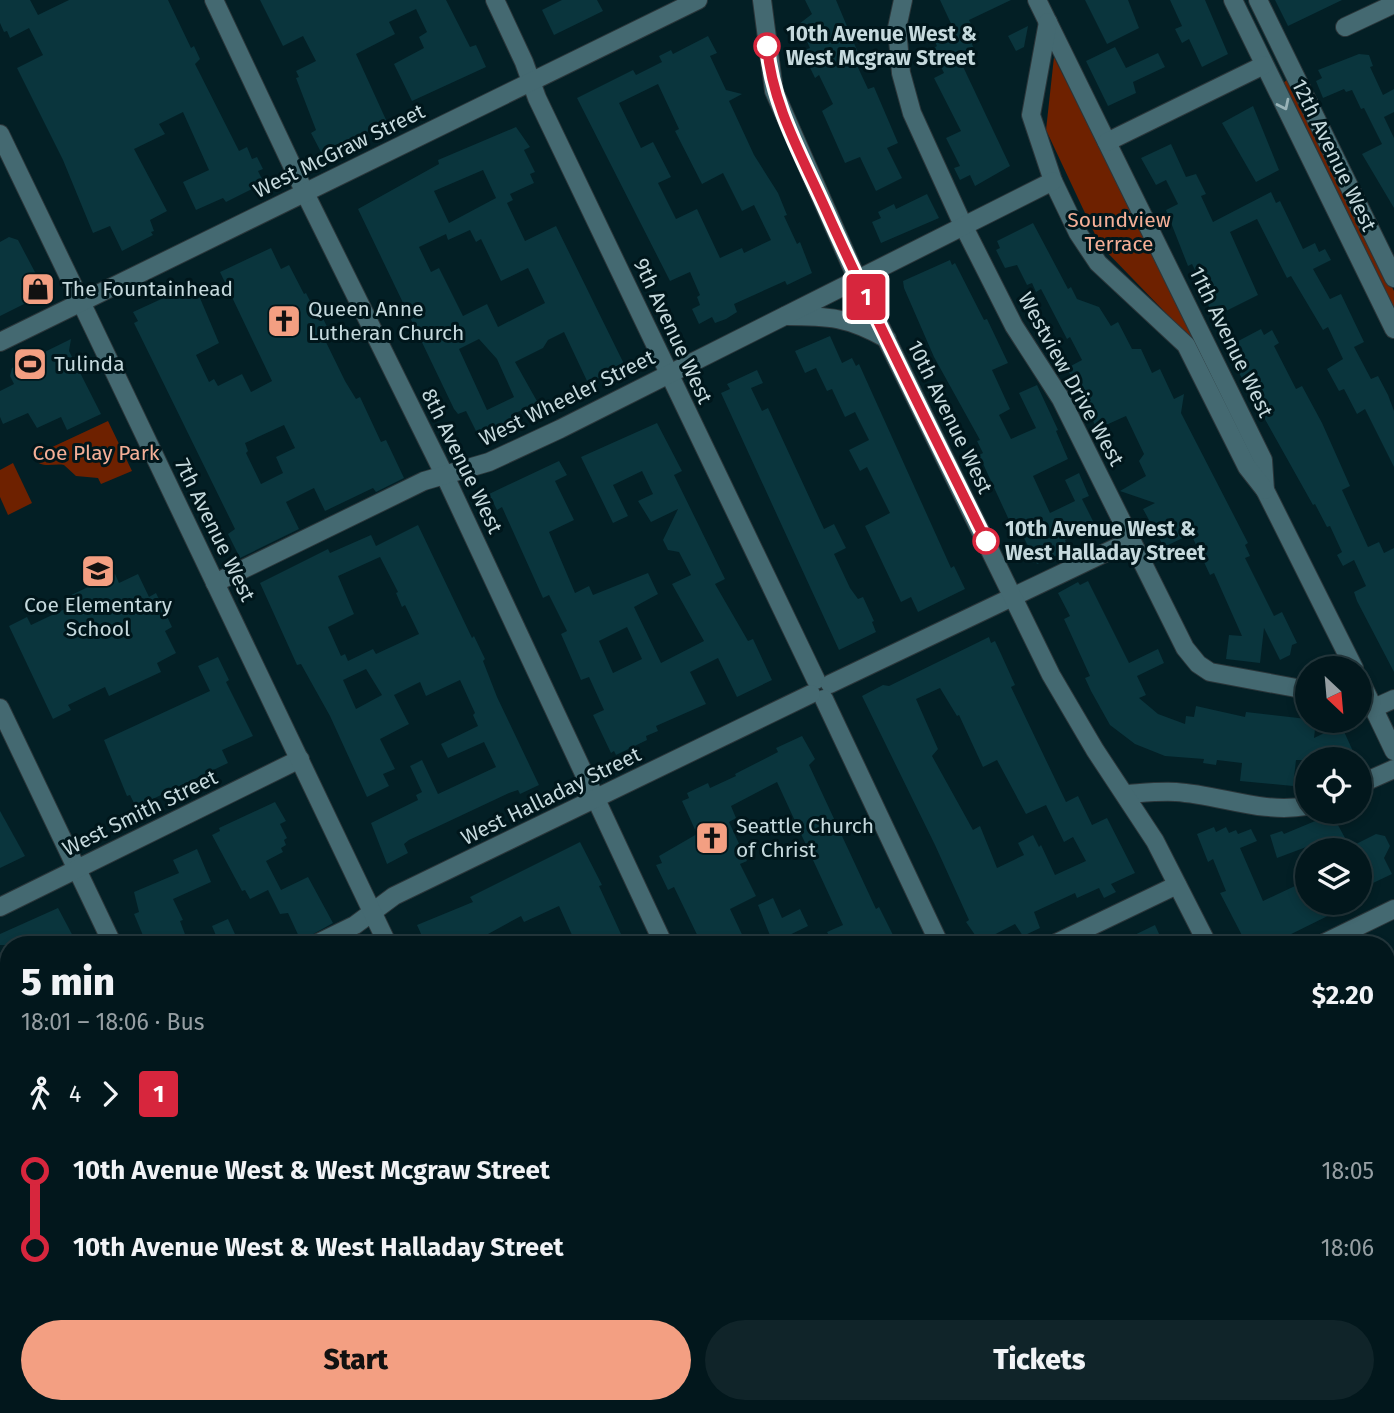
<!DOCTYPE html>
<html lang="en">
<head>
<meta charset="utf-8">
<style>
	:root { --surface:#02171c; --page:#102429; --text:#f1f3f6; --muted:#969fa3; --line:#23363b; --accent:#f39f82 }
	body { margin:0; font-family:"Fira Sans",sans-serif; background:var(--page); color:var(--text); height:100vh; display:flex; flex-direction:column; font-size:26px; white-space:nowrap }
	* { box-sizing:border-box; margin:0 }
	p { font-size:23px; color:var(--muted) }
	.icon { flex:none; width:38px; height:38px; fill:none; stroke:currentColor; stroke-width:2; stroke-linecap:round; stroke-linejoin:round }
	.map { position:relative; flex:1; overflow:hidden }
	.panel { position:absolute; left:0px; top:936px; width:1395px; height:478px; display:flex; flex-direction:column; background:var(--surface); border-radius:28px 28px 0 0; box-shadow:0 4px 10px #0003,0 0 0 2px var(--line) }
	.panel>* { flex:none }
	.badge { padding:0 14px; border-radius:5px; font-size:24px; line-height:46px }
	.needle { width:46px; rotate:154deg }
	.fabs { position:absolute; left:1295px; top:656px; display:grid; gap:14px }
	.fabs a { display:grid; place-items:center; width:77px; height:77px; border-radius:50%; background:var(--surface); box-shadow:0 4px 10px #0003,0 0 0 2px var(--line); font-size:35px }
	.map>.badge { position:absolute; translate:-50% -50%; box-shadow:0 0 0 4px #fff }
	.legs { display:flex; align-items:center; gap:10px; height:77px; padding:0 21px; font-size:23px }
	.legs p { margin-inline-start:auto }
	.overview { display:flex; align-items:center; justify-content:space-between; height:119px; padding:0 21px }
	h1 { font-size:38px; font-weight:800; line-height:52px }
	.primary-button { display:flex; gap:14px; margin-top:auto; padding:14px 21px }
	.primary-button a { flex:1; height:80px; border-radius:42px; background:var(--accent); color:#111; font-size:28px; font-weight:800; line-height:80px; text-align:center }
	.primary-button a+a { background:var(--page); color:var(--text) }
	ul { padding:0 21px; list-style:none }
	li { display:flex; align-items:center; gap:24px; height:77px; font-size:26px }
	li i { display:grid; place-items:center; width:10px; height:100%; margin:0 9px; background:currentColor }
	li i::after { content:''; width:18px; height:18px; margin:-9px; border:5px solid; border-radius:50%; background:var(--surface) }
	li p { margin-inline-start:auto }
	li:first-child i { background:linear-gradient(#0000 50%,currentColor 0) }
	li:last-child i { background:linear-gradient(currentColor 50%,#0000 0) }
	.map>svg:first-child { display:block }
	.green { fill:#6e2100 }
	.building { fill:#0a353d; fill-rule:evenodd }
	.lines { fill:none; stroke-linecap:round; stroke-linejoin:round }
	.minor-casing { stroke:#2b363a; stroke-width:20 }
	.tertiary-casing { stroke:#2b363a; stroke-width:20 }
	.minor { stroke:#446971; stroke-width:18 }
	.tertiary { stroke:#446971; stroke-width:18 }
	.oneway { stroke:#98b2b7 }
	.line-1-casing { stroke:#fff; stroke-width:16 }
	.line-1 { stroke:#d7263d; stroke-width:10 }
	.stop-1-dot { fill:#fff; stroke:#d7263d; stroke-width:3.5 }
	.labels { text-anchor:middle; dominant-baseline:central; stroke-width:6; stroke-linejoin:round; paint-order:stroke }
	.stop-label { font-size:21px; font-weight:bold; fill:#c5d9dd; stroke:#00161b; text-anchor:start }
	.street-label { font-size:21px; fill:#c5d9dd; stroke:#00161b }
	.park-label { font-size:21px; fill:#f4af97; stroke:#00161b }
	.poi-label { font-size:21px; fill:#c5d9dd; stroke:#00161b; text-anchor:start }
</style>
</head>
<body>
<div class="map">
<svg width="1394" height="1413" viewBox="0 0 1394 1413">
	<rect width="100%" height="100%" fill="#031f25"/>
	<g class="green">
		<polygon points="1054,57 1197,341 1192,340 1100,245 1046,130"/>
		<polygon points="1288,79 1291,80 1394,291 1394,310 1282,84"/>
		<path d="M108,421L132,471L101,484L98,478L76,476L64,465C52,463 40,470 33,456Z"/>
		<polygon points="13,463 32,503 8,515 0,497 0,470"/>
		<polygon points="56,1405 849,1405 853,1413 61,1413"/>
	</g>
	<g class="building">
		<polygon points="0,0 30,0 38,15 69,0 168,0 191,48 194,46 200,59 195,64 239,151 247,147 252,159 257,157 263,169 258,171 264,183 226,202 223,198 196,210 183,182 209,170 183,112 159,124 165,134 134,149 167,211 150,220 154,231 151,232 153,235 122,251 110,226 93,233 63,160 17,68 43,55 29,28 10,38 7,31 4,32 0,23"/>
		<polygon points="260,0 446,0 470,47 476,45 486,67 412,101 394,64 424,48 419,37 427,32 416,9 389,22 395,34 356,54 387,122 322,154 311,133 316,130 296,78 299,77 296,71 316,61 303,36 283,46"/>
		<polygon points="562,0 597,0 603,11 554,35 542,10"/>
		<polygon points="805,0 836,0 859,55 854,59 868,89 874,87 898,143 887,148 902,178 876,191 860,157 845,163 822,111 833,104 819,75 815,78 802,51 810,48 799,24 812,14"/>
		<polygon points="940,0 1011,0 969,20 979,40 972,44 974,49 958,56 1010,166 975,186 970,175 960,180 954,168 960,166 946,138 961,131 934,78 944,73 932,49 937,46 935,42 955,32"/>
		<polygon points="1085,0 1128,0 1139,28 1107,44"/>
		<polygon points="1170,0 1205,0 1228,54 1202,67 1189,39 1182,43 1175,29 1182,26"/>
		<polygon points="1275,0 1342,0 1288,26"/>
		<polygon points="1028,26 1024,47 1016,51 1008,36"/>
		<path d="M708,36L717,53L710,56L726,90L742,94L729,101L754,155L778,193L787,215L784,216L797,244L800,242L812,273L787,285L785,281L734,304L737,312L726,319L715,323L712,317L699,324L692,309L700,305L697,297L700,295L690,272L670,281L577,98L633,70L636,75L662,62L659,56L671,50L673,54ZM658,84L679,129L675,131L702,184L723,173L742,211L754,205L771,240L744,253L742,248L720,258L697,209L676,219L658,183L671,177L653,142L641,148L619,103Z"/>
		<polygon points="1115,47 1126,68 1158,53 1165,67 1133,82 1136,93 1108,106 1086,61"/>
		<polygon points="1359,54 1369,55 1373,66 1370,67 1383,95 1394,89 1394,112 1384,117 1394,138 1394,208 1362,154 1382,144 1364,108 1361,109 1352,90 1346,92 1344,89 1323,98 1316,81 1322,78 1318,70"/>
		<polygon points="1253,106 1279,170 1256,182 1222,123"/>
		<path d="M516,127L530,147L524,150L535,172L530,174L534,183L510,194L513,200L507,203L525,241L556,226L625,366L588,383L564,332L548,340L543,348L515,362L538,403L511,415V423L483,437H479L466,411L458,414L454,409L358,209L439,164L438,160ZM483,170L496,198L449,223L434,191ZM470,230L476,242L481,239L501,281L528,268L545,303L498,327L487,304L463,316L439,268L431,272L419,247L446,234L448,240ZM479,339L497,359L514,397L487,410L459,349Z"/>
		<polygon points="1171,144 1186,177 1196,174 1206,194 1201,196 1213,222 1271,192 1276,203 1280,201 1303,249 1315,243 1319,252 1325,249 1331,260 1313,269 1330,299 1341,294 1364,342 1354,347 1371,379 1378,376 1388,395 1394,411 1394,467 1365,409 1357,414 1344,389 1339,391 1327,369 1343,359 1328,327 1323,330 1291,276 1287,278 1257,219 1230,232 1258,295 1214,317 1203,294 1206,292 1192,264 1188,266 1166,210 1178,204 1166,180 1156,185 1141,158"/>
		<polygon points="927,194 939,218 881,243 872,222 881,218 878,212 894,204 896,209"/>
		<polygon points="1033,223 1068,289 1071,287 1077,299 1099,307 1111,326 1118,322 1132,349 1141,349 1152,373 1160,369 1174,399 1184,394 1181,413 1248,543 1245,545 1250,556 1245,558 1274,616 1282,612 1297,643 1292,645 1290,655 1280,660 1264,628 1260,663 1226,659 1229,635 1242,636 1214,573 1210,575 1191,534 1164,547 1143,509 1155,503 1120,491 1146,476 1139,461 1144,454 1126,416 1097,429 1067,368 1082,360 1070,337 1067,339 1041,289 1036,292 1032,283 1027,285 1017,265 1005,268 996,250 1000,248 997,241"/>
		<polygon points="9,237 18,240 46,293 0,316 0,242"/>
		<path d="M271,248L281,269L289,265L304,294L306,293L313,307L317,306L331,335L324,338L345,381L356,399L360,397L381,442L386,440L404,478L376,492L373,488L325,511L314,488L286,502L299,529L240,558L228,534L235,529L134,323L138,321L133,312L194,284L219,343L196,355L209,382L214,379L218,386L242,374L251,392L272,381L220,272ZM284,425L295,448L276,457L283,473L261,484L246,453L248,451L245,443Z"/>
		<polygon points="950,260 952,265 955,263 984,320 987,319 1008,363 992,370 1010,409 999,415 1011,439 1036,428 1019,393 1037,385 1058,430 1056,431 1068,459 1033,476 1050,513 1075,501 1065,480 1079,473 1089,496 1082,499 1095,525 1065,540 1069,550 1037,564 1014,518 1009,520 979,455 983,453 977,441 980,440 934,357 904,288 903,281"/>
		<polygon points="1261,329 1264,335 1272,330 1279,343 1274,346 1296,389 1302,386 1322,423 1350,486 1342,490 1368,547 1379,542 1384,553 1394,548 1394,672 1357,601 1354,592 1366,586 1354,560 1343,566 1337,555 1342,552 1330,526 1327,527 1315,504 1313,505 1225,348"/>
		<polygon points="830,336 842,363 852,358 856,366 859,364 951,568 954,566 965,589 918,612 911,597 901,602 865,526 890,513 867,467 860,471 849,450 869,440 855,412 845,417 832,389 827,391 816,368 805,373 795,351"/>
		<polygon points="71,339 69,351 101,414 67,430 61,417 37,428 28,413 3,424 0,417 0,391 14,384 10,376 12,368"/>
		<polygon points="757,370 763,383 751,388 762,411 768,408 824,529 834,524 846,548 834,554 850,588 858,599 863,597 874,621 872,622 876,632 839,650 721,393 730,389 727,384"/>
		<path d="M657,423L682,471L674,475L725,579L715,584L748,641L753,639L772,680L737,697L718,658L690,672L706,704L656,726L658,731L646,736L647,740L616,755L614,751L611,753L593,715L604,710L589,677L581,680L578,673L561,634L567,631L549,595L543,598L502,507L497,510L489,494L559,461L567,475L555,481L574,520L549,532L575,593L589,586L593,595L648,573L658,594L634,607L661,663L704,641L672,584L691,575L679,552L668,550L663,540L678,509L651,522L638,501L653,494L642,471L613,485L628,516L613,523L581,457ZM627,627L642,659L613,673L599,641Z"/>
		<path d="M418,525L472,638L474,636L485,659L483,661L497,697L539,785L520,794L518,790L509,793L409,840L404,844L408,853L387,864L371,823L418,800L416,795L422,792L410,766L422,760L438,794L496,767L484,742L448,758L441,744L478,726L473,715L475,713L460,680L426,696L420,682L394,695L409,724L380,739L395,769L383,774L389,786L367,797L330,716L301,664L297,665L260,583L328,549L330,553L371,535L376,546ZM380,557L398,592L396,593L402,607L405,605L419,634L376,654L373,649L348,661L345,654L341,656L328,627L354,614L338,576ZM366,669L382,695L356,709L343,680Z"/>
		<polygon points="115,574 119,583 138,574 149,597 156,593 172,627 165,631 176,653 157,663 161,672 109,696 105,687 68,705 71,710 53,719 9,626 27,617 31,625 67,608 63,599"/>
		<polygon points="1088,581 1129,663 1158,649 1164,663 1137,676 1146,695 1139,698 1158,714 1185,724 1186,716 1194,717 1196,706 1245,717 1246,712 1307,719 1316,721 1314,738 1341,725 1357,760 1296,760 1293,786 1240,781 1242,763 1217,760 1216,765 1203,763 1204,759 1165,756 1135,744 1110,725 1091,691 1085,678 1090,676 1064,619 1070,616 1058,593 1078,582 1080,585"/>
		<path d="M989,637L991,643L995,641L1001,654L1015,685L1011,687L1066,802L1078,796L1092,825L1107,818L1135,873L1111,884L1116,892L1104,898L1099,888L1077,898L1075,893L1034,912L1040,928L1023,936L1015,924L980,942L966,922L969,920L935,845L862,696L883,685L889,686ZM940,688L957,716L959,715L983,767L997,760L1026,814L1046,805L1064,842L1073,837L1086,861L1055,875L1041,845L1039,847L1033,835L1018,843L1024,855L997,868L980,826L973,830L932,756L938,749L916,699Z"/>
		<polygon points="218,657 229,680 226,682 253,736 222,750 228,763 136,807 130,795 127,796 104,740 210,691 198,666"/>
		<polygon points="802,736 815,759 809,765 876,909 879,907 898,945 834,945 827,932 843,925 777,782 731,806 736,818 729,822 747,861 740,864 756,896 730,909 747,945 702,945 674,887 668,890 656,865 662,863 659,856 697,834 682,801 689,798 687,793 708,783 710,788 736,776 735,774 778,752 776,748"/>
		<polygon points="275,802 286,821 280,824 287,838 284,840 286,845 281,848 283,852 266,861 281,890 308,877 333,923 301,941 288,913 280,914 268,890 250,899 245,890 242,891 212,835 220,831 219,828"/>
		<polygon points="0,811 25,856 0,868"/>
		<polygon points="1332,814 1345,838 1320,849 1317,843 1277,858 1270,835 1282,831 1284,834"/>
		<polygon points="1214,827 1216,832 1226,827 1229,833 1236,830 1238,834 1251,829 1257,841 1240,848 1263,901 1295,886 1298,892 1307,888 1307,903 1354,903 1269,945 1247,945 1220,893 1226,891 1213,859 1208,862 1197,834"/>
		<polygon points="1376,834 1385,836 1390,846 1384,858 1392,874 1373,883 1360,850 1354,845"/>
		<polygon points="580,842 602,885 599,886 626,945 549,945 572,935 559,906 524,922 521,916 468,945 426,945 417,925 473,902 470,897"/>
		<polygon points="197,849 211,882 173,899 183,920 180,921 189,945 147,945 134,914 139,912 134,892 179,873 173,860"/>
		<polygon points="773,898 782,918 800,909 808,926 773,943 758,905"/>
		<polygon points="58,908 75,940 65,945 0,945 0,934"/>
		<polygon points="228,919 240,945 220,945 212,926"/>
		<polygon points="1155,925 1164,945 1114,945"/>
	</g>
	<g class="lines">
		<g class="minor-casing">
			<g id="minor">
				<polyline points="214,0 305,193 445,476 664,945"/>
				<polyline points="495,0 524,62 537,98 816,680"/>
				<polyline points="903,0 897,28 901,73 912,113 963,225 1014,326 1061,399 1185,648 1198,664 1210,672 1307,690"/>
				<polyline points="1037,0 1263,460 1265,490 1354,668"/>
				<polyline points="1233,0 1394,329"/>
				<polyline points="1258,0 1394,278"/>
				<polyline points="1048,22 1031,115 1053,181 1078,233 1098,263 1186,345 1247,467 1265,490"/>
				<polyline points="1345,27 1394,4"/>
				<polyline points="0,134 81,302"/>
				<polyline points="1107,142 1264,65"/>
				<path d="M785,316C829,316 848,317 887,339"/>
				<polyline points="215,583 424,481 489,462 560,429 1053,181"/>
				<polyline points="1360,680 1394,751"/>
				<polyline points="830,684 1132,540"/>
				<polyline points="824,699 940,945"/>
				<polyline points="0,708 113,945"/>
				<polyline points="1374,708 1394,699"/>
				<polyline points="1360,784 1394,769"/>
				<path d="M1126,794C1142,793 1160,791 1176,792C1221,795 1262,814 1307,806"/>
				<polyline points="0,907 300,759"/>
				<polyline points="314,945 355,925 394,896 811,694"/>
				<polyline points="1052,945 1177,885"/>
				<polyline points="1320,945 1394,909"/>
				<polyline points="1390,1121 1394,1119"/>
				<polyline points="1386,1343 1394,1339"/>
				<polyline points="40,1405 44,1413"/>
				<polyline points="1242,1413 1258,1405"/>
			</g>
		</g>
		<g class="tertiary-casing">
			<g id="tertiary">
				<polyline points="762,0 774,91 857,279 1051,675 1095,750 1155,841 1208,945"/>
				<polyline points="81,302 388,945"/>
				<polyline points="0,342 698,0"/>
				<polyline points="0,1286 9,1305"/>
				<polyline points="1386,1314 1394,1331"/>
				<polyline points="879,1405 883,1413"/>
			</g>
		</g>
		<use href="#minor" class="minor"/>
		<use href="#tertiary" class="tertiary"/>
	</g>
	<defs><path id="oneway-chevron" d="M-2-3.5L2.5 0L-2 3.5" fill="none" stroke-width="1.6" stroke-linecap="round" stroke-linejoin="round" transform="scale(1.75)"/></defs>
	<use class="oneway" href="#oneway-chevron" transform="translate(1284 105) rotate(64)"/>
	<g class="lines">
		<g class="line-1-casing">
			<path id="line-1" d="M767,46C772,105 802,156 826,210C876,322 932,431 986,541"/>
		</g>
		<use href="#line-1" class="line-1"/>
	</g>
	<defs>
		<g id="shop-square" transform="scale(1.75)"><rect x="-9" y="-9" width="18" height="18" rx="4" fill="#f39f82" stroke="#00161b"/><path d="M-5-2.5h2.3a2.7 3.5 0 0 1 5.4 0H5L5.5 6h-11ZM-1.5-2.5h3a1.5 2.3 0 0 0-3 0Z" fill="#111"/></g>
		<g id="church-square" transform="scale(1.75)"><rect x="-9" y="-9" width="18" height="18" rx="4" fill="#f39f82" stroke="#00161b"/><path d="M-1.2-6h2.4v3.5h3.3v2.4h-3.3V6h-2.4V-.1h-3.3v-2.4h3.3Z" fill="#111"/></g>
		<g id="stadium-square" transform="scale(1.75)"><rect x="-9" y="-9" width="18" height="18" rx="4" fill="#f39f82" stroke="#00161b"/><path d="M0-5a6.5 5 0 1 0 0 10a6.5 5 0 1 0 0-10ZM-3.5-1.8h7v3.6h-7Z" fill="#111"/></g>
		<g id="school-square" transform="scale(1.75)"><rect x="-9" y="-9" width="18" height="18" rx="4" fill="#f39f82" stroke="#00161b"/><path d="M0-5L7-2L0 1L-7-2ZM-4 1L0 2.5L4 1V4Q0 6-4 4Z" fill="#111"/></g>
	</defs>
	<g fill-rule="evenodd">
		<use href="#shop-square" x="38" y="289"/>
		<use href="#church-square" x="284" y="321"/>
		<use href="#stadium-square" x="30" y="364"/>
		<use href="#school-square" x="98" y="571"/>
		<use href="#church-square" x="712" y="838"/>
	</g>
	<g class="stop-1-dot">
		<circle cx="767" cy="46" r="12"/>
		<circle cx="986" cy="541" r="12"/>
	</g>
	<g class="labels">
		<g class="stop-label">
			<text x="786" y="34">10th Avenue West &amp;<tspan x="786" dy="24">West Mcgraw Street</tspan></text>
			<text x="1005" y="529">10th Avenue West &amp;<tspan x="1005" dy="24">West Halladay Street</tspan></text>
		</g>
		<g class="street-label">
			<text transform="translate(339 151) rotate(-26)">West McGraw Street</text>
			<text transform="translate(1334 155) rotate(64)">12th Avenue West</text>
			<text transform="translate(673 331) rotate(65)">9th Avenue West</text>
			<text transform="translate(1231 342) rotate(64)">11th Avenue West</text>
			<text transform="translate(1071 379) rotate(61)">Westview Drive West</text>
			<text transform="translate(567 398) rotate(-26)">West Wheeler Street</text>
			<text transform="translate(950 417) rotate(64)">10th Avenue West</text>
			<text transform="translate(462 461) rotate(64)">8th Avenue West</text>
			<text transform="translate(215 530) rotate(64)">7th Avenue West</text>
			<text transform="translate(551 796) rotate(-26)">West Halladay Street</text>
			<text transform="translate(140 813) rotate(-26)">West Smith Street</text>
		</g>
		<g class="park-label">
			<text x="1119" y="220">Soundview<tspan x="1119" dy="24">Terrace</tspan></text>
			<text x="96" y="453">Coe Play Park</text>
		</g>
		<g class="poi-label">
			<text x="62" y="289">The Fountainhead</text>
			<text x="308" y="309">Queen Anne<tspan x="308" dy="24">Lutheran Church</tspan></text>
			<text x="54" y="364">Tulinda</text>
			<text x="98" y="605" text-anchor="middle">Coe Elementary<tspan x="98" dy="24">School</tspan></text>
			<text x="736" y="826">Seattle Church<tspan x="736" dy="24">of Christ</tspan></text>
		</g>
	</g>
</svg>
<div class="fabs">
<a><svg class="needle" viewBox="-14 -14 28 28"><path d="M0-13l5 13h-10z" fill="#e53935"/><path d="M0 13l5-13h-10z" fill="#969fa3"/></svg></a>
<a><svg class="icon" aria-label="locate" viewBox="0 0 24 24"><circle cx="12" cy="12" r="6"/><path d="M12 2v4M12 18v4M2 12h4M18 12h4"/></svg></a>
<a><svg class="icon" aria-label="layers" viewBox="0 0 24 24"><path d="M12 4l9 5-9 5-9-5zM3 14l9 5 9-5"/></svg></a>
</div>
<b class="badge" style="left:866px;top:297px;background:#d7263d;color:#fff">1</b>
<section class="panel">
<div class="overview"><div><h1>5 min</h1><p>18:01 – 18:06 · Bus</p></div><b>$2.20</b></div>
<div class="legs"><svg class="icon" aria-label="walk" viewBox="0 0 24 24"><circle cx="13" cy="4" r="2"/><path d="M13 8l-2 6 4 7M11 14l-3 7M7 12l3-4h3l4 4"/></svg>4<svg class="icon" aria-label="forward" viewBox="0 0 24 24"><path d="M9 5l7 7-7 7"/></svg><b class="badge" style="background:#d7263d;color:#fff">1</b></div>
<ul>
<li><i style="color:#d7263d"></i><b>10th Avenue West &amp; West Mcgraw Street</b><p>18:05</p></li>
<li><i style="color:#d7263d"></i><b>10th Avenue West &amp; West Halladay Street</b><p>18:06</p></li>
</ul>
<div class="primary-button"><a>Start</a><a>Tickets</a></div>
</section>
</div>
</body>
</html>
